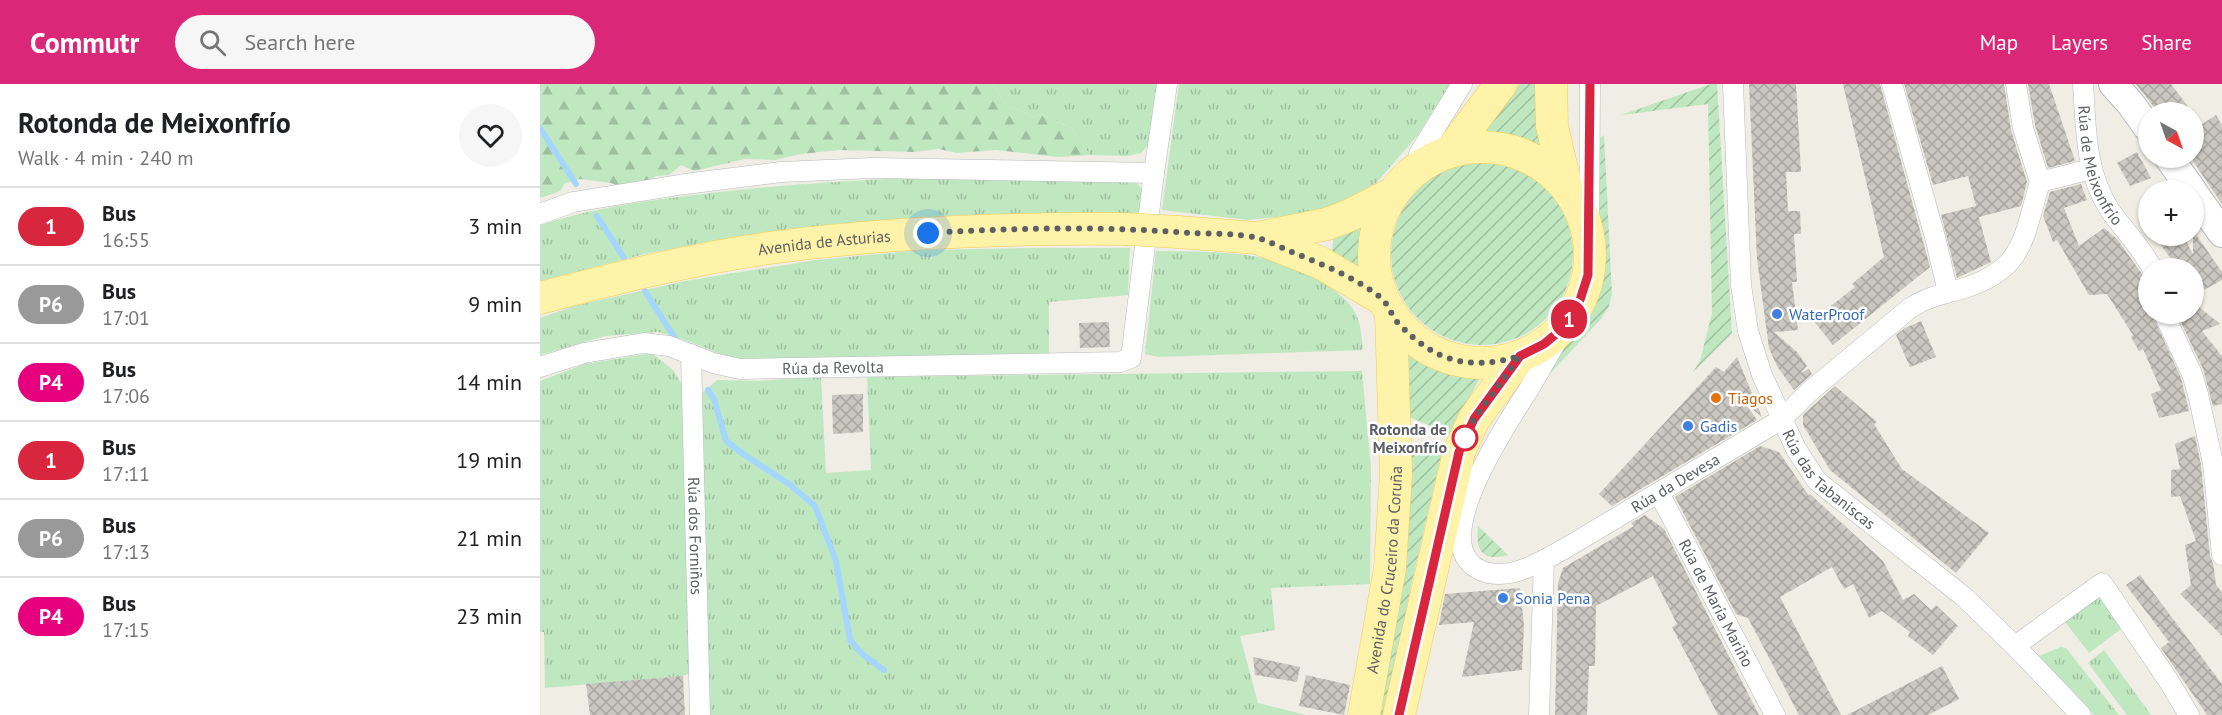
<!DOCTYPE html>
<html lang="en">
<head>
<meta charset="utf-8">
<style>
	:root { --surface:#fff; --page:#f6f6f6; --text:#202124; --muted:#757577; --line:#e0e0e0; --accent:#db2777 }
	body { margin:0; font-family:"PT Sans",sans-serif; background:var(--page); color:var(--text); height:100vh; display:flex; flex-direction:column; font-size:22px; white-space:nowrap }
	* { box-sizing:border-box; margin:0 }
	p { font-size:20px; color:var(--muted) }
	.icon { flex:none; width:33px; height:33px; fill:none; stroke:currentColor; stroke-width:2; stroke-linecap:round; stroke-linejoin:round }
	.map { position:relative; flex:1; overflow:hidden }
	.drawer { display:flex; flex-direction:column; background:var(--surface); width:540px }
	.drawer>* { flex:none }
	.badge { padding:0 12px; border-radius:20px; font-size:21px; line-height:39px }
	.needle { width:39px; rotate:140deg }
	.fabs { position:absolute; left:1598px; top:18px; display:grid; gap:12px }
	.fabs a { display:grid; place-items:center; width:66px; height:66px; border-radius:50%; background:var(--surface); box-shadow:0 2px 4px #0004; font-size:30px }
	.you { position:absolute; width:30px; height:30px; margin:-15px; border:4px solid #fff; border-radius:50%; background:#1a73e8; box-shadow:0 0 0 9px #1a73e833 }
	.map>.badge { position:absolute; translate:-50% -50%; box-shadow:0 0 0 3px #fff }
	.round { display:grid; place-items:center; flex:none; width:63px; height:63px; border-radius:32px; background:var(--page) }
	.headline { display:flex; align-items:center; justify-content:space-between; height:102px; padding:0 18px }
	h1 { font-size:28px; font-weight:800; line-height:45px }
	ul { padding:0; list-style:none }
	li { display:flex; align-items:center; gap:18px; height:78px; padding:0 18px; border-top:2px solid var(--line) }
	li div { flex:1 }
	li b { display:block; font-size:22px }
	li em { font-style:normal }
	li .badge { min-width:66px; font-weight:700; text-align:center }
	header { display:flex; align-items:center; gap:36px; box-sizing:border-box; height:84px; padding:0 30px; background:var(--accent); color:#fff }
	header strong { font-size:28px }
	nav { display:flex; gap:33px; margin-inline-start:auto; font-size:21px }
	.search { width:420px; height:54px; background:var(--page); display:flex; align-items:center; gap:15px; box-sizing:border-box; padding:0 21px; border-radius:33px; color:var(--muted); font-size:22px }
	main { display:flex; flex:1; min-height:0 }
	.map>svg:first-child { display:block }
	.grass { fill:url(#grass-tufts) }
	.forest { fill:url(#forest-firs) }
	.garden { fill:url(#garden-furrows) }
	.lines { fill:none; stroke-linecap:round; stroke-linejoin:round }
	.stream { stroke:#a4d6ff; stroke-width:6 }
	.building { fill:url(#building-cross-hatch) }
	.street-casing { stroke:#b6babe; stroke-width:21 }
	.secondary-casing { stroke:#b7bbc1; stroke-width:30 }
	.primary-casing { stroke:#f7cb55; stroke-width:33 }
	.street { stroke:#fff; stroke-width:20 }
	.secondary { stroke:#fff; stroke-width:28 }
	.primary { stroke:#fff2a9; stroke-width:32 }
	.primary-bridge-casing { stroke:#f7cb55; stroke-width:33; stroke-linecap:butt }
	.primary-bridge { stroke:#fff2a9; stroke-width:32 }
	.line-casing { stroke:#fff; stroke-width:14 }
	.line { stroke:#d7263d; stroke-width:9 }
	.walk { stroke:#5c6065; stroke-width:6; stroke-dasharray:0 10.8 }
	.shop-dot { fill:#3f7fe0; stroke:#fff; stroke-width:2 }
	.food-dot { fill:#e8710a; stroke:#fff; stroke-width:2 }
	.stop-dot { fill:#fff; stroke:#d7263d; stroke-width:3 }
	.labels { text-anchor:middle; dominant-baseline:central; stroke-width:5; stroke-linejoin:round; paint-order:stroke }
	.street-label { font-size:16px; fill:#5c6065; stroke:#fff }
	.shop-label { font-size:16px; fill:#366cbe; stroke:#fff; text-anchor:start }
	.food-label { font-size:16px; fill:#c56008; stroke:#fff; text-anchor:start }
	.stop-label { font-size:16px; font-weight:bold; fill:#5c6065; stroke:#fff; text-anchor:end }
</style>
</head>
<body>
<header>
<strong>Commutr</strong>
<div class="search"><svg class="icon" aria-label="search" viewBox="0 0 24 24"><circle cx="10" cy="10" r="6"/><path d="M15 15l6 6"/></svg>Search here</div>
<nav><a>Map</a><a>Layers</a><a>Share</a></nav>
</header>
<main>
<section class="drawer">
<div class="headline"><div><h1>Rotonda de Meixonfrío</h1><p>Walk · 4 min · 240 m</p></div><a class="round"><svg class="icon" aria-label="heart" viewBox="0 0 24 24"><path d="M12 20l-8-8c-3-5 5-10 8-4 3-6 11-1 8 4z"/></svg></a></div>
<ul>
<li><span class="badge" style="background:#d7263d;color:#fff">1</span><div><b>Bus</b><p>16:55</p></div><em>3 min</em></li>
<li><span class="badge" style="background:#999;color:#fff">P6</span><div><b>Bus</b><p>17:01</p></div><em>9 min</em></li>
<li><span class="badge" style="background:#e6007e;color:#fff">P4</span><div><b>Bus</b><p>17:06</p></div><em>14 min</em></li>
<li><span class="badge" style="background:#d7263d;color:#fff">1</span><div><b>Bus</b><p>17:11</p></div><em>19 min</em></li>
<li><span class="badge" style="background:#999;color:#fff">P6</span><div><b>Bus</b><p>17:13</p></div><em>21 min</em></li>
<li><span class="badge" style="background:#e6007e;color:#fff">P4</span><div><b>Bus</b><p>17:15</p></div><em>23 min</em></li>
</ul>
</section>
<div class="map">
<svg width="1682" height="631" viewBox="0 0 1682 631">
	<defs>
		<pattern id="grass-tufts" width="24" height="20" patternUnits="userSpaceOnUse" patternTransform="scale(1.5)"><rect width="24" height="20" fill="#bfe8c0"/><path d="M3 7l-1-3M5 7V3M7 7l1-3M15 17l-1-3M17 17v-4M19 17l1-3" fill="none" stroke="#9ebfa0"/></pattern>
		<pattern id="forest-firs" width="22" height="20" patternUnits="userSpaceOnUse" patternTransform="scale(1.5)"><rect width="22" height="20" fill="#bfe8c0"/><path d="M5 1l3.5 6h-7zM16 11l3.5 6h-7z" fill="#9ebfa0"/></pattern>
		<pattern id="garden-furrows" width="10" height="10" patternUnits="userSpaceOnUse" patternTransform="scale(1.5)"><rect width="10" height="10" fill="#bfe8c0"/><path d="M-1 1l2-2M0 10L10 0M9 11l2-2" fill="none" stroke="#9ebfa0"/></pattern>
		<pattern id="building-cross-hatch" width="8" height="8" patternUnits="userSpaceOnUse" patternTransform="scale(1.5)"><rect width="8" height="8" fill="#cac7c1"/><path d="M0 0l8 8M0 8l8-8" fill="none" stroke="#a7a5a0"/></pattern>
	</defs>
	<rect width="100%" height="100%" fill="#efede4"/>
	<g class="grass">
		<polygon points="452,0 618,0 609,60 601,69 587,72 550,71 531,44 502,30 492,33 482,27 469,24"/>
		<polygon points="639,0 910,0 878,51 836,99 806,116 768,130 708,136 622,126"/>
		<path d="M376,93L592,97C605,102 603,111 602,124L597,129L584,132L420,131L223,149L109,169L0,197V141C46,126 91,119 139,113C217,102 296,98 376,93Z"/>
		<polygon points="494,164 590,164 588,211 509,218 509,274 364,272 217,276 191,274 142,255 118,248 65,252 0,271 0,234 34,222 145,197 276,176 381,166"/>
		<path d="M616,167C677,168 740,165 791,204C802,212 813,221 818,235C821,244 822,256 823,266L618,273L605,270Z"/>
		<polygon points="112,269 134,287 143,303 150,589 143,592 5,604 4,548 0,548 0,297 45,280"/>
		<polygon points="822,287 831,384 830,500 731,504 735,546 700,552 718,619 766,631 169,631 161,310 177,296 219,297 281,293 286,389 331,386 327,293"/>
		<polygon points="1558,507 1585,542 1549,569 1522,534"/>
		<polygon points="1521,563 1526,564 1579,631 1554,631 1499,572"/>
		<polygon points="1564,566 1611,631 1587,631 1548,579"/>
	</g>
	<polygon class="forest" points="0,0 452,0 469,24 482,27 492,33 502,30 531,44 550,71 519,73 456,66 417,69 399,65 374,68 299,66 261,70 236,76 205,75 154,87 141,81 129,91 116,92 104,101 83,104 71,99 40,95 25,99 20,107 0,114"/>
	<g class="garden">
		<path d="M979,0H997L1001,65C982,53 967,49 945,48L974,10Z"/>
		<polygon points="1171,0 1177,0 1192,249 1153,288 1160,277 1172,229 1168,20 1081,31"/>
		<polygon points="1064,51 1072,210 1069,222 1061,235 993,308 1046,226 1057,188 1054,58"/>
		<circle cx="942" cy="170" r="91"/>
		<polygon points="824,137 820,188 792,171 794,146"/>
		<path d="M866,264C891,278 913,290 942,290L910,350L869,333Z"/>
		<polygon points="870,359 902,368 871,502 846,631 837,631"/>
		<path d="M938,442L968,471C943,478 935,467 938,442Z"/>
	</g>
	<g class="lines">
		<g class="stream">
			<polyline points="0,44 36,100"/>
			<polyline points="57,132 84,174"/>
			<polyline points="105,207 136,256"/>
			<polyline points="168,306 174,315 186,357 203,370 249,400 275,422 296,477 310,556 322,570 344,586"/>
		</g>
	</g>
	<g class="building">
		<polygon points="1209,0 1256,0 1261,88 1246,88 1248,127 1260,127 1261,150 1254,150 1257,198 1252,198 1258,246 1234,248 1257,268 1267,282 1260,289 1269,285 1272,290 1254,306 1237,282 1229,264 1217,175"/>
		<polygon points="1303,0 1340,0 1390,183 1293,261 1273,236 1315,203 1312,200 1344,173"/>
		<polygon points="1364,0 1464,0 1471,46 1487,98 1481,122 1439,133 1437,126 1451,178 1417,194 1401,131 1436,122 1428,92 1393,101"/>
		<polygon points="1488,0 1509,0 1535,77 1508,84 1495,41"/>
		<polygon points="1596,0 1631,0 1652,28 1618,28"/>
		<polygon points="1676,31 1682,41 1682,120 1653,77 1653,46"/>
		<polygon points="1597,68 1611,94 1590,102 1577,79"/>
		<polygon points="1541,100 1547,116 1524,124 1539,162 1564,144 1577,155 1602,190 1608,195 1608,230 1612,230 1641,294 1649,327 1619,334 1611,310 1621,306 1603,265 1599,267 1591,253 1593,251 1567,210 1549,211 1517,156 1513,158 1503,132 1510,108"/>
		<polygon points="1653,146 1682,188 1682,196 1653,212 1653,184 1637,184 1615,152 1643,152 1653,170"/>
		<polygon points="1653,218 1680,240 1662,247 1682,272 1682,320 1673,322 1663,285 1637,230 1653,230"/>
		<polygon points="1381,237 1396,273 1370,283 1356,251 1365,244"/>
		<polygon points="569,238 570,263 540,264 539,239"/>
		<polygon points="1197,273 1222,333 1205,319 1217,336 1072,422 1059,410 1176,283 1184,288"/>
		<polygon points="1295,302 1337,338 1334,340 1362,385 1449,449 1416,489 1290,386 1263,341 1263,331"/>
		<polygon points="323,310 323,348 293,350 292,311"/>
		<polygon points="1655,352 1661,381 1670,472 1673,479 1676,501 1682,508 1682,552 1640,510 1651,501 1645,461 1656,457 1640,412 1631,413 1631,386 1640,385 1635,360"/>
		<polygon points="1220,362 1239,368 1269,412 1270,410 1343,477 1363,516 1374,510 1391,526 1396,521 1418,542 1393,571 1368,552 1370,548 1342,527 1329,534 1313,500 1304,505 1292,483 1240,513 1301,631 1259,631 1208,534 1196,530 1135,413"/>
		<polygon points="1105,431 1124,445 1219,631 1178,631 1132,543 1137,540 1113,492 1056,522 1055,582 1049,582 1047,631 1015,631 1018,499 1023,484 1094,442 1091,439"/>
		<polygon points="1600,491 1682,600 1682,631 1667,631 1621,564 1629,558 1586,501"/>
		<polygon points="980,504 984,542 982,586 922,593 934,538 899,541 905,510"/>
		<polygon points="713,573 760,583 757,598 715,591"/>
		<polygon points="1402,582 1419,615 1388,631 1307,631"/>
		<polygon points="766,591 810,601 804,631 759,622"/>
		<polygon points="143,592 145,631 50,631 46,600"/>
	</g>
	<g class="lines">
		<g class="street-casing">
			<g id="street">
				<path id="s1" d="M1193,0L1201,201L1208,247L1222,291L1256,365L1277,397L1423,512L1475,562L1541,631"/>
				<polyline points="1352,0 1395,153 1408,208"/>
				<polyline points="1476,0 1483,44 1500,98"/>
				<path id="s2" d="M1543,0C1546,43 1545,87 1569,125C1583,145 1601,163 1612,184"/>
				<polyline points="878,84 879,70 922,0"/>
				<polyline points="1500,98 1551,85"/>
				<polyline points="0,130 33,118 145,100 241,88 333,84 614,89"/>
				<polyline points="1049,159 1050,0"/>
				<polyline points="1624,230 1652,290 1658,310 1673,379 1682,471"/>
				<path id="s3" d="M1030,233C1017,257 1003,281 989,305C969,337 886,457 938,485C965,500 1001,478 1024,465L1242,335L1269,308L1370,224C1387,213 1403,210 1421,205C1485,186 1483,154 1500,98"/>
				<path id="s4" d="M151,270L160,631"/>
				<path id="s5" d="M0,283L44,269L104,259L129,262L173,279L200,285L580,278L591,274L614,89L627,0"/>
				<path id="s6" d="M1119,409L1235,631"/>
				<polyline points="1475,562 1562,499 1628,596 1649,631"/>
				<polyline points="999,631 1004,476"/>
			</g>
		</g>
		<g class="secondary-casing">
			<g id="secondary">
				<polyline points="1573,0 1590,19 1608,44"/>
				<polyline points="1629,74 1652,106"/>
				<polyline points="1653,108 1682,149"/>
			</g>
		</g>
		<g class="primary-casing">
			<g id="primary">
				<polyline points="1011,0 1012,42 1026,103"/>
				<circle cx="942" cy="171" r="108"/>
				<polyline points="910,68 961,0"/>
				<polyline points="638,148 717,154 787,140 808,132 852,110"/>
				<polyline points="717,154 781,179 842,215"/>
				<path id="s7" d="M0,214C73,195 147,176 222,165C343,148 465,144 586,145"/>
				<path id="s8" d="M824,631L850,484L856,390L851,231"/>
				<polyline points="859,631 919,368 934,335 980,272"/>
			</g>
		</g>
		<use href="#street" class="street"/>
		<use href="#secondary" class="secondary"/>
		<use href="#primary" class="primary"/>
		<g class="primary-bridge-casing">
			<polyline id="primary-bridge" points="586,145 638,148"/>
		</g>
		<use href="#primary-bridge" class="primary-bridge"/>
	</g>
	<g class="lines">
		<g class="line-casing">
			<polyline id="line" points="859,631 919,368 934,335 980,272 1004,260 1016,250 1030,233 1040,216 1048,191 1050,0"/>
		</g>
		<use href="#line" class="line"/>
		<path class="walk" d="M388,149C475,144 563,142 650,149C671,150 698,149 718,154C728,157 738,162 747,166C779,179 813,192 840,213C848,219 851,231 858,239C895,278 929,287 980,272L934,335L925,354"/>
	</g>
	<g class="shop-dot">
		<circle cx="1237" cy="230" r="6"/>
		<circle cx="1148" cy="342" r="6"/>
		<circle cx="963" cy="514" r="6"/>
	</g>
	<circle class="food-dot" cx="1176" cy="314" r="6"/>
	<circle class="stop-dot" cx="925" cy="354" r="12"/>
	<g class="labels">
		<g class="street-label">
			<text stroke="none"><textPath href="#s2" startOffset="84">Rúa de Meixonfrío</textPath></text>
			<text stroke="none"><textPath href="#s7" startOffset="290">Avenida de Asturias</textPath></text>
			<text stroke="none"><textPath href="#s5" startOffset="300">Rúa da Revolta</textPath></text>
			<text stroke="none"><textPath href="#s1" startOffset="420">Rúa das Tabaniscas</textPath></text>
			<text stroke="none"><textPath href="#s3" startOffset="507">Rúa da Devesa</textPath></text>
			<text stroke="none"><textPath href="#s4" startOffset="182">Rúa dos Forniños</textPath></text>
			<text stroke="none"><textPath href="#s8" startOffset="147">Avenida do Cruceiro da Coruña</textPath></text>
			<text stroke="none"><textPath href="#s6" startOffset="124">Rúa de María Mariño</textPath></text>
		</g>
		<g class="shop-label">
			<text x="1249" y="230">WaterProof</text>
			<text x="1160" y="342">Gadis</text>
			<text x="975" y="514">Sonia Pena</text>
		</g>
		<g class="food-label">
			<text x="1188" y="314">Tiagos</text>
		</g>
		<g class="stop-label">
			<text x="907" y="345">Rotonda de<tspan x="907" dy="18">Meixonfrío</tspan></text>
		</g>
	</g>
</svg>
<div class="fabs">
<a><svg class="needle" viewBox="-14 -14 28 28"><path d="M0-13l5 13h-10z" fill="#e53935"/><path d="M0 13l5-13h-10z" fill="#757577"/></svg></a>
<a>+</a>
<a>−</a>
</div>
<div class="you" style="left:388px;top:149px"></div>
<b class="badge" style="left:1029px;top:235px;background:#d7263d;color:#fff">1</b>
</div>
</main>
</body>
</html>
